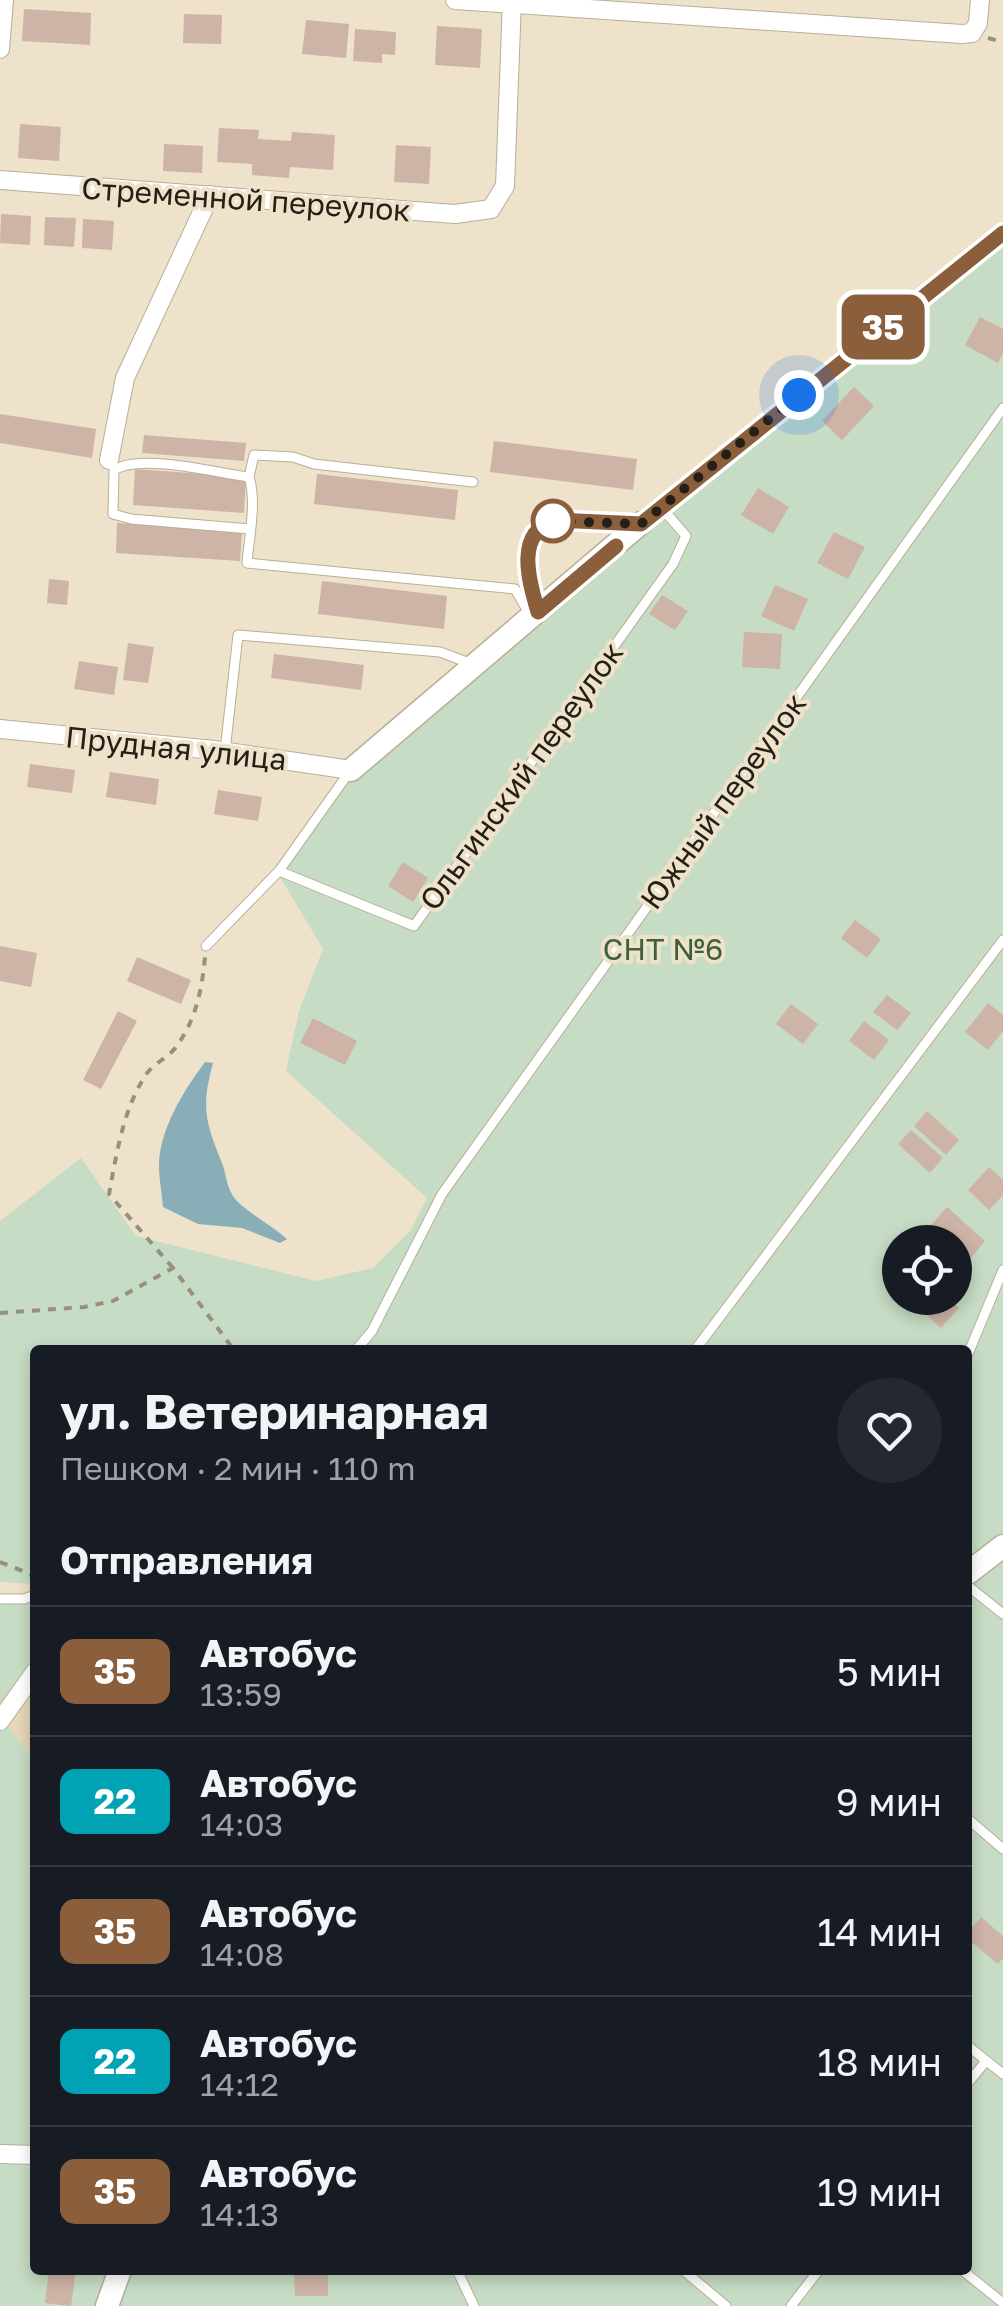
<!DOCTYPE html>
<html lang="ru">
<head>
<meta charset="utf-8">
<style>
	:root { --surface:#171b24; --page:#242831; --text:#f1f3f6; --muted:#9ea1a6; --line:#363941 }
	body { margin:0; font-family:"Golos Text",sans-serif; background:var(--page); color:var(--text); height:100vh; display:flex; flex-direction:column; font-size:38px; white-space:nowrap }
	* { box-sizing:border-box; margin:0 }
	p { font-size:32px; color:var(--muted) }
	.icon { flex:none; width:55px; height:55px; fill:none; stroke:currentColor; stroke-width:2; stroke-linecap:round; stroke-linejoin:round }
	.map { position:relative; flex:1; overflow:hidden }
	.drawer { position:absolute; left:30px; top:1345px; width:942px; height:930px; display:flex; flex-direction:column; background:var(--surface); border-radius:10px; box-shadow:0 5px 15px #0003 }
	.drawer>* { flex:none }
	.badge { padding:0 20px; border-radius:15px; font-size:35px; line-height:65px }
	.buttons { position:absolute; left:882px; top:1225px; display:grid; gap:20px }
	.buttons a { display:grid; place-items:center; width:90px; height:90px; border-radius:50%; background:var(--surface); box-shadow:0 5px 15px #0003; font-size:50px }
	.you { position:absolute; width:50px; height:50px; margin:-25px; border:8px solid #fff; border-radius:50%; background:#1a73e8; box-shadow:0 0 0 15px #1a73e833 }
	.map>.badge { position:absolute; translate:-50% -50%; box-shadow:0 0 0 5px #fff }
	h2 { padding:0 30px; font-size:38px; line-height:90px }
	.round { display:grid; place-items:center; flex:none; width:105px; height:105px; border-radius:52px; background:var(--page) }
	.headline { display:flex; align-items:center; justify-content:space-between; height:170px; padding:0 30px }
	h1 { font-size:48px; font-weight:700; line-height:75px }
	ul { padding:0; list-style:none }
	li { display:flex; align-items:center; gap:30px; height:130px; padding:0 30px; border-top:2px solid var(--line) }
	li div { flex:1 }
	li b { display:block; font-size:38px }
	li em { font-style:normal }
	li .badge { min-width:110px; font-weight:700; text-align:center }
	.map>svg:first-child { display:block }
	.built { fill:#e5d7b7 }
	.green { fill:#c6dcc4; fill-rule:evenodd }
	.water { fill:#89aeb8 }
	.building { fill:#cdb4a7 }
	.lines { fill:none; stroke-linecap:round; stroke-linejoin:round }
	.service-casing { stroke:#b9ae96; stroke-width:11 }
	.minor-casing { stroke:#b9ae96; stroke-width:20 }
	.tertiary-casing { stroke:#b9ae96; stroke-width:25 }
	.path { stroke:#98907e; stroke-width:4; stroke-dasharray:8 8; stroke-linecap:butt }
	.service { stroke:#fff; stroke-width:9 }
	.minor { stroke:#fff; stroke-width:18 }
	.tertiary { stroke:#fff; stroke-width:22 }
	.line-casing { stroke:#fff; stroke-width:22 }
	.line { stroke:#8b5e3c; stroke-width:15 }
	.walk { stroke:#242017; stroke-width:10; stroke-dasharray:0 18 }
	.stop-dot { fill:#fff; stroke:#8b5e3c; stroke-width:5 }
	.labels { text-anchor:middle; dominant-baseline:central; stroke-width:8; stroke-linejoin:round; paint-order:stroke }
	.street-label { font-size:30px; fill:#242017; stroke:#eee2ca }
	.park-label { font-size:30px; fill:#3d613c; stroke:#eee2ca }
</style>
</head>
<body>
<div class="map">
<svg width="1003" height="2306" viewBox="0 0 1003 2306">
	<rect width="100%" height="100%" fill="#eee2ca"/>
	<polygon class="built" points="35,1676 35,1762 8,1726"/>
	<g class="green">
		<path d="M1003,243V1550L968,1578V1350H35V1584L0,1582V1221L81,1158L136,1236L316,1281L373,1268L411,1230L427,1198L286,1071L299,1011L323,949L280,877L349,765ZM900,1242H955V1298H900Z"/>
		<polygon points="1003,1554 1003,2306 0,2306 0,1599 35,1600 35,1676 8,1726 35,1762 35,2270 968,2270 968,1581"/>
	</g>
	<path class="water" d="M205,1062L213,1063C201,1107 205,1121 222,1163C227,1176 226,1188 236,1200C251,1215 271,1225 287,1239L280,1243L242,1228L198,1224L163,1207C162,1193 159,1179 159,1166C159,1130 184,1090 205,1062Z"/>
	<g class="building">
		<polygon points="24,9 91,13 90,45 22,41"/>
		<polygon points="184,14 222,15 221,44 183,43"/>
		<polygon points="306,20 349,24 346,58 302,54"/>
		<polygon points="437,26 482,29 480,68 435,65"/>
		<polygon points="355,29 396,32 395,55 382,54 382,63 353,61"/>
		<polygon points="20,124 61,127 59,161 18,158"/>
		<polygon points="219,128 259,130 258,139 291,141 292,132 335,135 333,170 290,167 289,178 252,175 252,164 217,162"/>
		<polygon points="164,144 203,146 202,173 163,171"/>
		<polygon points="396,145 431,147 429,184 394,182"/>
		<polygon points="1,214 31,216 30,245 0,243"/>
		<polygon points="45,217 76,218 74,247 44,245"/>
		<polygon points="83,219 114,221 112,250 82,248"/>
		<polygon points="980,317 1003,329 1003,353 998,363 965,345"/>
		<polygon points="854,387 874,406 842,440 822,421"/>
		<polygon points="0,414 96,429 92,458 0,443"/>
		<polygon points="144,435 246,443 244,461 142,453"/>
		<polygon points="494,441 637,459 633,490 490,472"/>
		<polygon points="135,469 246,477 244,513 133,505"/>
		<polygon points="317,474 458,490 455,520 314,504"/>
		<polygon points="758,488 789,507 773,534 741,515"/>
		<polygon points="117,523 242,531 240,561 116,553"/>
		<polygon points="834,532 865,547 848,579 817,563"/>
		<polygon points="49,579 69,581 67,605 47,603"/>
		<polygon points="322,581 447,596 444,629 318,614"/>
		<polygon points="775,585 808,599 794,631 761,616"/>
		<polygon points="662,595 688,611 675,630 649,614"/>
		<polygon points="744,632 782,634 780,669 742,667"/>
		<polygon points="128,643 154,647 148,683 123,680"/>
		<polygon points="274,654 364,665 361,690 271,678"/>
		<polygon points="79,661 118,667 114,695 74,689"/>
		<polygon points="30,764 75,770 72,793 27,787"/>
		<polygon points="110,772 159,779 156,805 106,797"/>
		<polygon points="218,790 262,797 258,821 214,814"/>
		<polygon points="403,862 428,878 413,902 388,886"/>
		<polygon points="855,920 881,939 867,958 841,938"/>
		<polygon points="0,946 37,953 31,987 0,981"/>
		<polygon points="137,957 191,980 181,1004 127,981"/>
		<polygon points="887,995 911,1013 897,1030 873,1012"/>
		<polygon points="988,1003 1003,1015 1003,1031 988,1050 965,1032"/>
		<polygon points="791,1004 818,1024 803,1044 776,1024"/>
		<polygon points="118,1011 137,1021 101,1089 83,1080"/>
		<polygon points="313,1018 357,1041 345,1065 300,1043"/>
		<polygon points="864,1021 889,1040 874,1060 849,1041"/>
		<polygon points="927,1111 959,1140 946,1155 914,1126"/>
		<polygon points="911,1130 943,1158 930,1173 898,1144"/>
		<polygon points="989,1167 1003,1180 1003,1195 989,1210 968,1190"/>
		<polygon points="947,1207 985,1241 970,1259 955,1242 931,1225"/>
		<polygon points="918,1298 947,1298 959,1308 941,1328 913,1303"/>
		<polygon points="981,1917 1003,1936 1003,1958 998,1964 968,1939 968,1932"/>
		<polygon points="49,2270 76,2270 71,2306 45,2303"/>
		<polygon points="294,2270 328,2270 328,2296 295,2296"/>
	</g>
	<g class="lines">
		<g class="service-casing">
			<g id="service">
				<polyline points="249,477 254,455 293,457 314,464 473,482"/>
				<path d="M250,529L131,519L113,514L114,470C141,453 216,473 249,477C257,503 249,536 247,563L515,589L530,615"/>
				<path d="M537,609C529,579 515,531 556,520L636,523"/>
				<polyline points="225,751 238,635 440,652 472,664"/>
				<polyline points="279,871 414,926 673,564 686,536 661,507"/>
				<polyline points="206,946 279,871 350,771"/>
				<polyline points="356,1350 372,1331 442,1194 1003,408"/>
				<polyline points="695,1350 1003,940"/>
				<polyline points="968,1354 1003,1270"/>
				<polyline points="968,1586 1003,1614"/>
				<polyline points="0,1599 24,1599 35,1595"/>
				<polyline points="968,1819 1003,1849"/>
				<polyline points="968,2046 1003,2074"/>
				<polyline points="968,2083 986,2061"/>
				<polyline points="457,2270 474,2306"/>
				<polyline points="683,2270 726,2306"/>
				<polyline points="962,2270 1003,2303"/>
				<polyline points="791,2306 819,2270"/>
			</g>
		</g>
		<g class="minor-casing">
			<g id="minor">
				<polyline points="455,0 962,34 972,33 978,23 980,0"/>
				<polyline points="0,49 4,0"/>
				<polyline points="0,180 455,214 491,209 505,186 512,0"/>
				<polyline points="109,460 125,378 210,195"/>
				<polyline points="641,523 1003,233"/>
				<polyline points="0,729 214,750 351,770"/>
				<polyline points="0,1721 35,1672"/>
				<polyline points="0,2154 35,2155"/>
			</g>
		</g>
		<g class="tertiary-casing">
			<g id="tertiary">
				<polyline points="351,770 641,523"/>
				<polyline points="968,1573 1003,1546"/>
				<polyline points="107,2306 120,2270"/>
			</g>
		</g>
		<g class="path">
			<polyline points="988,38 1003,42"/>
			<path d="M173,1268L109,1194C117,1152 123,1109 147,1073C155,1063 169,1057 176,1047C196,1020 202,989 205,957"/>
			<polyline points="0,1313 84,1307 113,1301 173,1268 234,1350"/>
			<polyline points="0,1562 35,1576"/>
		</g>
		<use href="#service" class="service"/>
		<use href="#minor" class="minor"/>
		<use href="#tertiary" class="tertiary"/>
	</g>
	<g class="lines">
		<g class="line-casing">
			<path id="line" d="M616,546L538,612C529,581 514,532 556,520L641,524L1003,233"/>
		</g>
		<use href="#line" class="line"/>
		<polyline class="walk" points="553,521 641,524 799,395"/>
	</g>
	<circle class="stop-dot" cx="553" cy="521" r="20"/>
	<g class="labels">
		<g class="street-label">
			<text transform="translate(246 199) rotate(4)">Стременной переулок</text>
			<text transform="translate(176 748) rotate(6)">Прудная улица</text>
			<text transform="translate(521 776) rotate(-54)">Ольгинский переулок</text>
			<text transform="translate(723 801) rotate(-54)">Южный переулок</text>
		</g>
		<g class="park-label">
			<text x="663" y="949">СНТ №6</text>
		</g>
	</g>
</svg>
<div class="buttons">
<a><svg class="icon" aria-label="locate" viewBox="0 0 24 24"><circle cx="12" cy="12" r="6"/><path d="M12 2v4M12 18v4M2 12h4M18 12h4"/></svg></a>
</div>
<div class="you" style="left:799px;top:395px"></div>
<b class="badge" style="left:883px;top:327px;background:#8b5e3c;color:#fff">35</b>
<section class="drawer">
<div class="headline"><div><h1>ул. Ветеринарная</h1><p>Пешком · 2 мин · 110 m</p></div><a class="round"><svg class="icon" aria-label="heart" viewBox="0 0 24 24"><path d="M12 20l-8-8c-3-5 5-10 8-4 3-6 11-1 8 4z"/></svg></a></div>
<h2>Отправления</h2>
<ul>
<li><span class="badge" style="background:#8b5e3c;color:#fff">35</span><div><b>Автобус</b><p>13:59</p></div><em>5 мин</em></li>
<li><span class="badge" style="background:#00a3b4;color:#fff">22</span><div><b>Автобус</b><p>14:03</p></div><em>9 мин</em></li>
<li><span class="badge" style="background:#8b5e3c;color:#fff">35</span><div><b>Автобус</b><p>14:08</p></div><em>14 мин</em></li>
<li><span class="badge" style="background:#00a3b4;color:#fff">22</span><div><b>Автобус</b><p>14:12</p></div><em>18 мин</em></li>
<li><span class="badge" style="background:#8b5e3c;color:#fff">35</span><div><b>Автобус</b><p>14:13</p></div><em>19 мин</em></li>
</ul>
</section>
</div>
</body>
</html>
